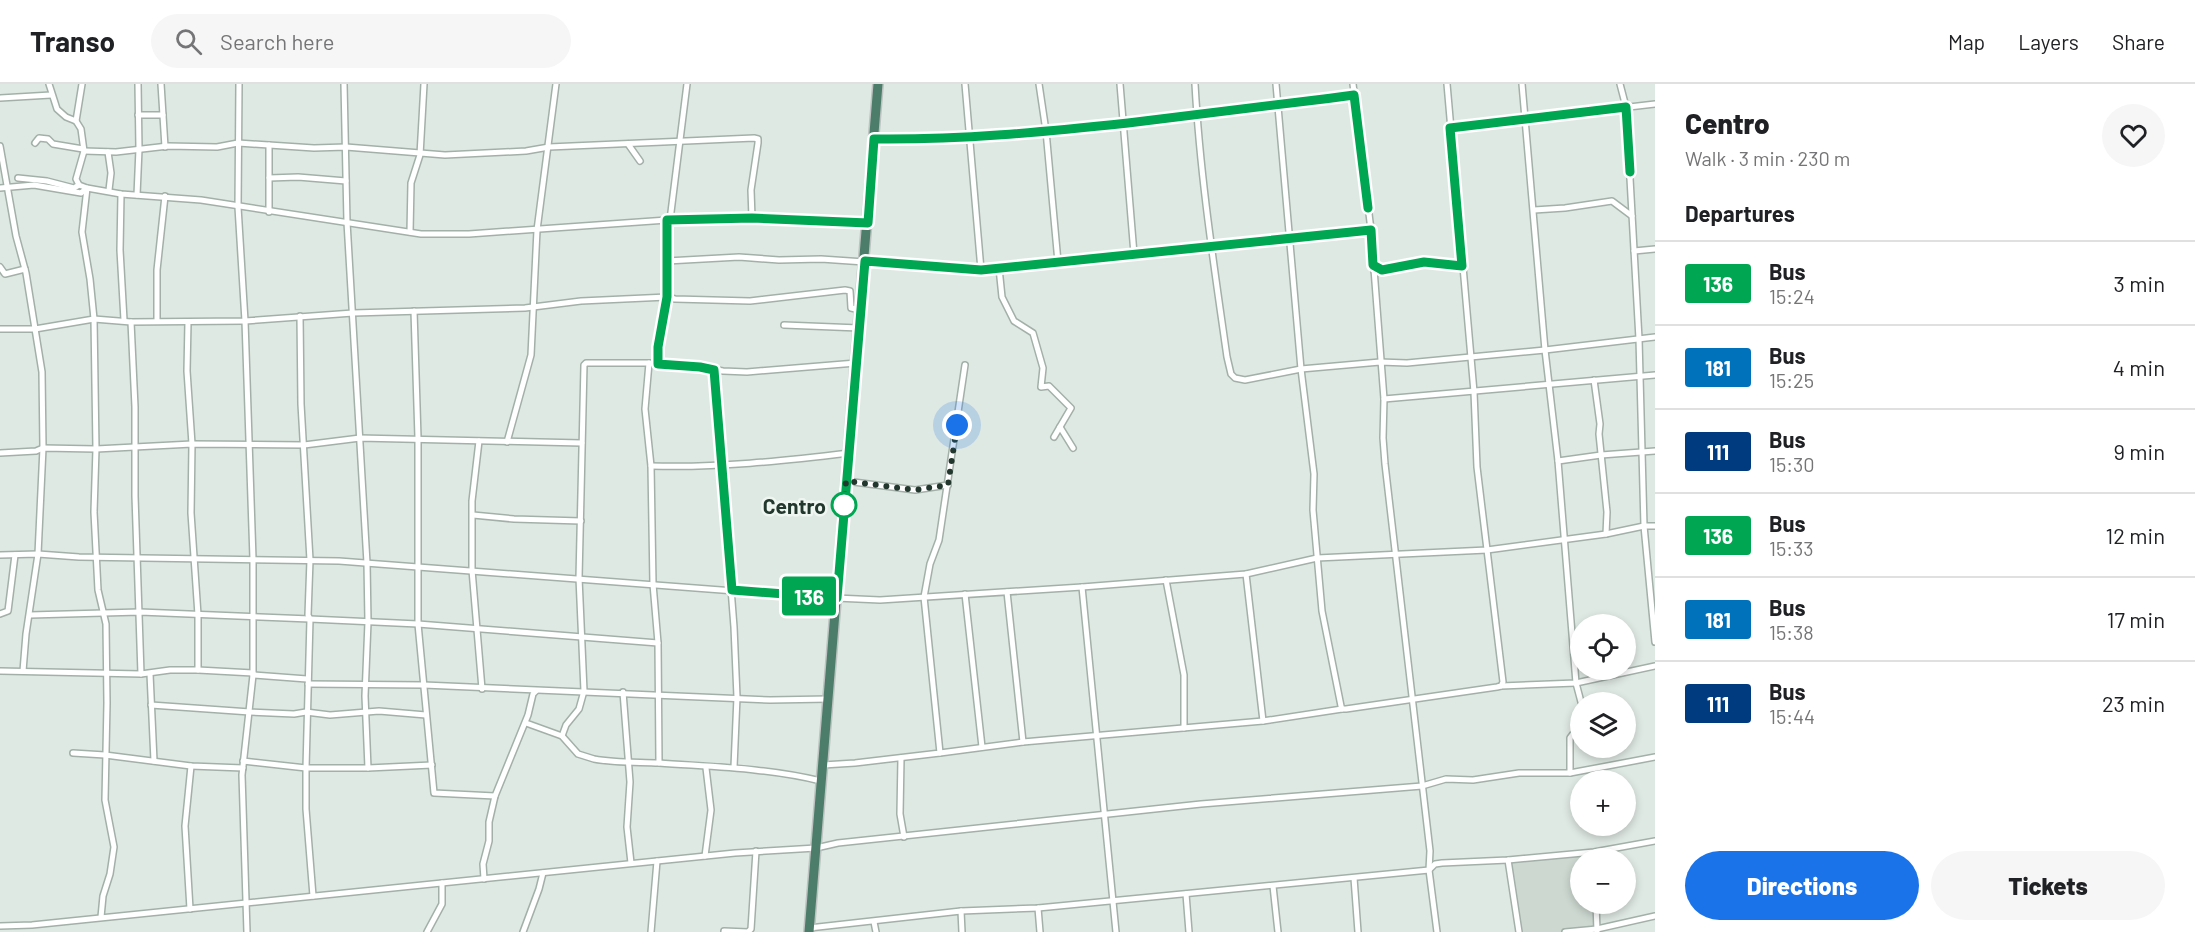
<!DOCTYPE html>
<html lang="en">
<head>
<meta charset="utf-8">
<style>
	:root { --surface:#fff; --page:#f6f6f6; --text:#202124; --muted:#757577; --line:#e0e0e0; --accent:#1a73e8 }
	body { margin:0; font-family:Barlow,sans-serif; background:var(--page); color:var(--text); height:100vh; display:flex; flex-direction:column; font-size:22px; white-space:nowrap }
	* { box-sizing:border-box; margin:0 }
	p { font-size:20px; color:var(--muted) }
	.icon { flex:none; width:33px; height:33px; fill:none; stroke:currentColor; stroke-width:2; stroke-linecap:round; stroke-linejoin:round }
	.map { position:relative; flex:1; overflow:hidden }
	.drawer { display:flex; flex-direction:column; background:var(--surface); width:540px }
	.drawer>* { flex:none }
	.badge { padding:0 12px; border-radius:4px; font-size:21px; line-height:39px }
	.buttons { position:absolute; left:1570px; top:530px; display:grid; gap:12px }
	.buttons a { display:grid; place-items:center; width:66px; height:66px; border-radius:50%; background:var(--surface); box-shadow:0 3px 9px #0003; font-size:30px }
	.you { position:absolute; width:30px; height:30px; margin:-15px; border:4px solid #fff; border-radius:50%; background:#1a73e8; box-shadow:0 0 0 9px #1a73e833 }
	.map>.badge { position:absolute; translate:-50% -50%; box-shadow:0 0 0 3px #fff }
	h2 { padding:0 30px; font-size:22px; line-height:54px }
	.round { display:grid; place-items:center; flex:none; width:63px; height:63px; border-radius:32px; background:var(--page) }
	.headline { display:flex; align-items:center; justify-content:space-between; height:102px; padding:0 30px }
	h1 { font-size:28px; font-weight:800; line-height:45px }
	.action { display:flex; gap:12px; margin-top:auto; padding:12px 30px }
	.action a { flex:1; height:69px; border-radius:36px; background:var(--accent); color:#fff; font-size:24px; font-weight:800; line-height:69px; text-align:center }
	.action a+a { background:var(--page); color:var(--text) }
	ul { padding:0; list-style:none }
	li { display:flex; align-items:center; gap:18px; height:84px; padding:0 30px; border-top:2px solid var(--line) }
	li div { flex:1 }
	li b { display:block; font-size:22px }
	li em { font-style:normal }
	li .badge { min-width:66px; font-weight:700; text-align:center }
	header { display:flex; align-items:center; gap:36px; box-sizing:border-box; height:84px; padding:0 30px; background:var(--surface); border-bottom:2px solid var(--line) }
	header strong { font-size:28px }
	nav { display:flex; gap:33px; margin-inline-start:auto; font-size:21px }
	.search { width:420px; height:54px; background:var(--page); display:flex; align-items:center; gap:15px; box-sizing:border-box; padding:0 21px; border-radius:33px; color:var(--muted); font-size:22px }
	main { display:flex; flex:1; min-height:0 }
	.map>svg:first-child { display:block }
	.built { fill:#cdd8d1 }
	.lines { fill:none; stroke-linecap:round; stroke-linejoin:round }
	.minor-casing { stroke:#a3b0a9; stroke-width:8 }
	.trunk-casing { stroke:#bdc3c0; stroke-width:12 }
	.minor { stroke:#fff; stroke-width:5 }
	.trunk { stroke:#4c7d6a; stroke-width:9 }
	.line-casing { stroke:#fff; stroke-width:14 }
	.line { stroke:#00a651; stroke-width:9 }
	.walk { stroke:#22372e; stroke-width:6; stroke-dasharray:0 10.8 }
	.stop-dot { fill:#fff; stroke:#00a651; stroke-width:3 }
	.labels { text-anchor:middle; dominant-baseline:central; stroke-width:5; stroke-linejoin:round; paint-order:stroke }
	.stop-label { font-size:21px; font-weight:bold; fill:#22372e; stroke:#eff6f1; text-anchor:end }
</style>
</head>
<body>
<header>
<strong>Transo</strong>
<div class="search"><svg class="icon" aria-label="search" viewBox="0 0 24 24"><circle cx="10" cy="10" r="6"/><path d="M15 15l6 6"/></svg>Search here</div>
<nav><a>Map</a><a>Layers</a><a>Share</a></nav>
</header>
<main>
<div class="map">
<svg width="1655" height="848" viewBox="0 0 1655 848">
	<rect width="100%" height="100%" fill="#dfe9e3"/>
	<polygon class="built" points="1594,768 1594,774 1581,774 1581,819 1596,819 1597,845 1565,848 1519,848 1508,776"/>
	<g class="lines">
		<g class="minor-casing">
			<g id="minor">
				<polyline points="49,0 57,25 66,33 76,37 81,45 84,67 76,95 79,101 87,104 82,148 90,195 94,235 96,365 94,428 98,506 106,540 107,619 105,716 114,763 110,790 103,812 101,833"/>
				<polyline points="161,0 165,63"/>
				<polyline points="239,0 238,123 245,237 253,475 253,591 242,691 247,848"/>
				<polyline points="344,0 347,138 367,479 368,538 365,612 368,684"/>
				<polyline points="965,0 981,186"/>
				<polyline points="1039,0 1046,47 1058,178"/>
				<polyline points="1120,0 1134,170"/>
				<path d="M1195,0C1200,91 1214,182 1227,273L1231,290L1235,294L1245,296L1301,285L1380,278L1407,279L1545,266L1655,253"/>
				<polyline points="1276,0 1301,285 1314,390 1313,426 1322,527 1341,622 1342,625 1346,625 1497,603 1501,602 1503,598 1477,383 1474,308 1447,0"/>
				<polyline points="1353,0 1371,146 1384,315 1383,354 1385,380 1430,767 1429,786 1437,848"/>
				<polyline points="1522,0 1545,266 1558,377 1576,599 1581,618"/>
				<polyline points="1620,0 1626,23 1639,255 1644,442 1655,558"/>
				<polyline points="0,14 51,11"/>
				<polyline points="138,31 163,31"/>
				<polyline points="76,37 82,0"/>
				<polyline points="1450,44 1655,20"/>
				<path d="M874,55C1035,56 1196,33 1354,11"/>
				<polyline points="35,59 39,54 48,55 53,60 83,65"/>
				<polyline points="628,60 640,77"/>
				<polyline points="269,61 269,128"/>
				<polyline points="0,62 16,152 26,189 42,288 43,364 38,470 26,550 23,587"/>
				<polyline points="84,67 116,68 168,62 217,63 238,59 314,64 346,63 445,71 526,67 549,63 754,54 758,55 758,59 751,106 752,134"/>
				<polyline points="108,68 111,89 109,106"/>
				<polyline points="18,94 47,97 74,104 79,101"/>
				<polyline points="269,94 298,93 346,97"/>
				<polyline points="0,104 34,101 81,109 87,104 121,110 201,116 421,150 469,150 667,136 752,134 868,139"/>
				<polyline points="121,110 120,166 124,236"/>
				<polyline points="137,111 139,65 138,0"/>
				<polyline points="1534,126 1565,124 1612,117 1632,132"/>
				<polyline points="670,136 687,0"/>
				<polyline points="410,148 411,99 420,71 424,0"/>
				<polyline points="1634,167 1655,165"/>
				<polyline points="667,177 739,173 779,176 821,175 981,186 1371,146"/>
				<polyline points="0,183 5,190 25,185"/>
				<polyline points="999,184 1002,213 1014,237 1033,249 1043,284 1041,303 1049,302 1071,324 1054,353"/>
				<polyline points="1374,187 1424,178 1462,182"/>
				<polyline points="414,227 418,354 418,540 434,709 495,712"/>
				<polyline points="300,232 301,320 310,476 308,531 310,535 306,684 306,725 313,812"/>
				<polyline points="157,237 157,186 165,112"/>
				<polyline points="131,238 135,323 135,412 141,590"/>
				<polyline points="188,238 187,287 192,360 191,429 198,531 198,586"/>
				<polyline points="784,241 859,244"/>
				<polyline points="0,245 35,245 94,235 131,238 245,237 353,229 525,224 581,217 667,213 675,215 750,217 845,206 850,207 851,224 860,226"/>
				<polyline points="649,279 645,325 651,382 653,500 658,559 659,679"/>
				<polyline points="658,280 658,263 667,213 667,136"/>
				<polyline points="714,286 734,543 737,613 734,683"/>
				<polyline points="1594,296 1600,340 1599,350 1607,428 1606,450"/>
				<polyline points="1384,315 1655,291"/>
				<polyline points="1060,343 1073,364"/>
				<polyline points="479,357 472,417 472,486 482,605"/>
				<polyline points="507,358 531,271 537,146 556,0"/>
				<polyline points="0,369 36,367 43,364 96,365 192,360 304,361 360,354 582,359"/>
				<polyline points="1558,377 1601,371 1655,367"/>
				<path d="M651,382C717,384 783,377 849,369"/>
				<polyline points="846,397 915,406 948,401"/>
				<polyline points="473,431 514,435 581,437"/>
				<polyline points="0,471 38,470 79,473 339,477 814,513 880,516 1082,503 1246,490 1317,474 1487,466 1606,450 1644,442 1655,442"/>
				<polyline points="1246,490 1263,637"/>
				<polyline points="1166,496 1184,591 1184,644"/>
				<polyline points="1082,503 1116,848"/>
				<polyline points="1007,508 1023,658"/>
				<polyline points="965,510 982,663"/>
				<polyline points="0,530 8,527 15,471"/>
				<polyline points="30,531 140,528 310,535 418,540 658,559"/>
				<polyline points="0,587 141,590 170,586 198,586 253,589"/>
				<polyline points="150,590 154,677"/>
				<polyline points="253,591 307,595"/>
				<polyline points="308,600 424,601 770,616 829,615"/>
				<polyline points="1501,602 1576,599 1655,582"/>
				<polyline points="623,608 630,698 627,743 631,779"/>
				<polyline points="151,621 250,628 294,630 306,628 330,631 379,627 426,631"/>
				<path d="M526,639L562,652L578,670L594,675C615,679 637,678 659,679C714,683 768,684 821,697"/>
				<polyline points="562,652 566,641 579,625 584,607 579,494 584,281 586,279 649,279 700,283 723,287 747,288 856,279"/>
				<polyline points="73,669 105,671 191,682 243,684"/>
				<polyline points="940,669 1023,658 1263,637 1342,625"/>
				<polyline points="901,674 900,730 904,753"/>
				<polyline points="243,677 306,684 368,684 432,681"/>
				<polyline points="823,681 855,679 940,669 924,513 930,480 939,456 965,281"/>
				<polyline points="1570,689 1570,654 1573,650 1581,647"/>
				<polyline points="705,772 711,726 706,684"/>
				<polyline points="1508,776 1519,848"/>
				<polyline points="1354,794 1358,848"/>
				<polyline points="484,795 483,780 489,757 489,738 495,712 528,631 533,610 536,607"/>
				<polyline points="1273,802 1278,848"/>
				<polyline points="1186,810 1189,848"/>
				<polyline points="1596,819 1597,847"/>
				<polyline points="1038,824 1040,848"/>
				<polyline points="190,825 185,742 191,682"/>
				<polyline points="961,827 962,848"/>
				<polyline points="874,838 876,848"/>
				<polyline points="0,842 32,841 735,769 816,764 838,759 1201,720 1422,702 1446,695 1473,696 1519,689 1570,689 1655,673"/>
				<polyline points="809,844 961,827 1038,824 1429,786 1435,780 1442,779 1508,776 1594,768 1655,757"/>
				<polyline points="724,847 748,848 751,845 756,767"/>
				<polyline points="427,848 442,820 442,799"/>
				<polyline points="523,848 539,805 543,789"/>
				<polyline points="651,848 657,777"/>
				<polyline points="1565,848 1597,845 1655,832"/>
			</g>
		</g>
		<g class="trunk-casing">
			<polyline id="trunk" points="809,848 878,0"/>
		</g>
		<use href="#minor" class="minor"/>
		<use href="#trunk" class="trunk"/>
	</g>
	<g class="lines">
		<g class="line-casing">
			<path id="line" d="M1368,124L1354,11C1279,21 1204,30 1128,39C1044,48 959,56 874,55L868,139L752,134L667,136V213L658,263V280L700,283L714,286L732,506L837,514L865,177L981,186L1371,146L1373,181L1382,186L1424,178L1462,182L1450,44L1626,23L1630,88"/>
		</g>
		<use href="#line" class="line"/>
		<polyline class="walk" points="844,421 846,397 915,406 948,401 957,341"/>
	</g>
	<circle class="stop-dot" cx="844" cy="421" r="12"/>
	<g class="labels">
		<g class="stop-label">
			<text x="826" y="421">Centro</text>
		</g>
	</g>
</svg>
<div class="buttons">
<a><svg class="icon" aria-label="locate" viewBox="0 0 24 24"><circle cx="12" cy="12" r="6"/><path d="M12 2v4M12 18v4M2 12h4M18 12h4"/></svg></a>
<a><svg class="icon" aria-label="layers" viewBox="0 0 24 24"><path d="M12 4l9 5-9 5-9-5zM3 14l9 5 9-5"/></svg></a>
<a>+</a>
<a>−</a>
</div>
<div class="you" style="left:957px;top:341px"></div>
<b class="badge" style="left:809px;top:512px;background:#00a651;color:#fff">136</b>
</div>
<section class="drawer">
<div class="headline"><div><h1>Centro</h1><p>Walk · 3 min · 230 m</p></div><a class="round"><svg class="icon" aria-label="heart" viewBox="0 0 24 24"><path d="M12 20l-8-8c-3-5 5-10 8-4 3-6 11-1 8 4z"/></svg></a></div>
<h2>Departures</h2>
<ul>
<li><span class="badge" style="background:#00a651;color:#fff">136</span><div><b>Bus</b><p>15:24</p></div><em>3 min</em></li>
<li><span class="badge" style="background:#0072bc;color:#fff">181</span><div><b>Bus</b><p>15:25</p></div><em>4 min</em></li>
<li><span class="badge" style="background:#003b80;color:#fff">111</span><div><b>Bus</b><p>15:30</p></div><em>9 min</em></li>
<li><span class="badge" style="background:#00a651;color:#fff">136</span><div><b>Bus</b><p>15:33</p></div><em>12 min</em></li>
<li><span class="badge" style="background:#0072bc;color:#fff">181</span><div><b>Bus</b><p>15:38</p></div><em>17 min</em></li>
<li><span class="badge" style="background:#003b80;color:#fff">111</span><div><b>Bus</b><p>15:44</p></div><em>23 min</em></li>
</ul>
<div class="action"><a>Directions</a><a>Tickets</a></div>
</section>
</main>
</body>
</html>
